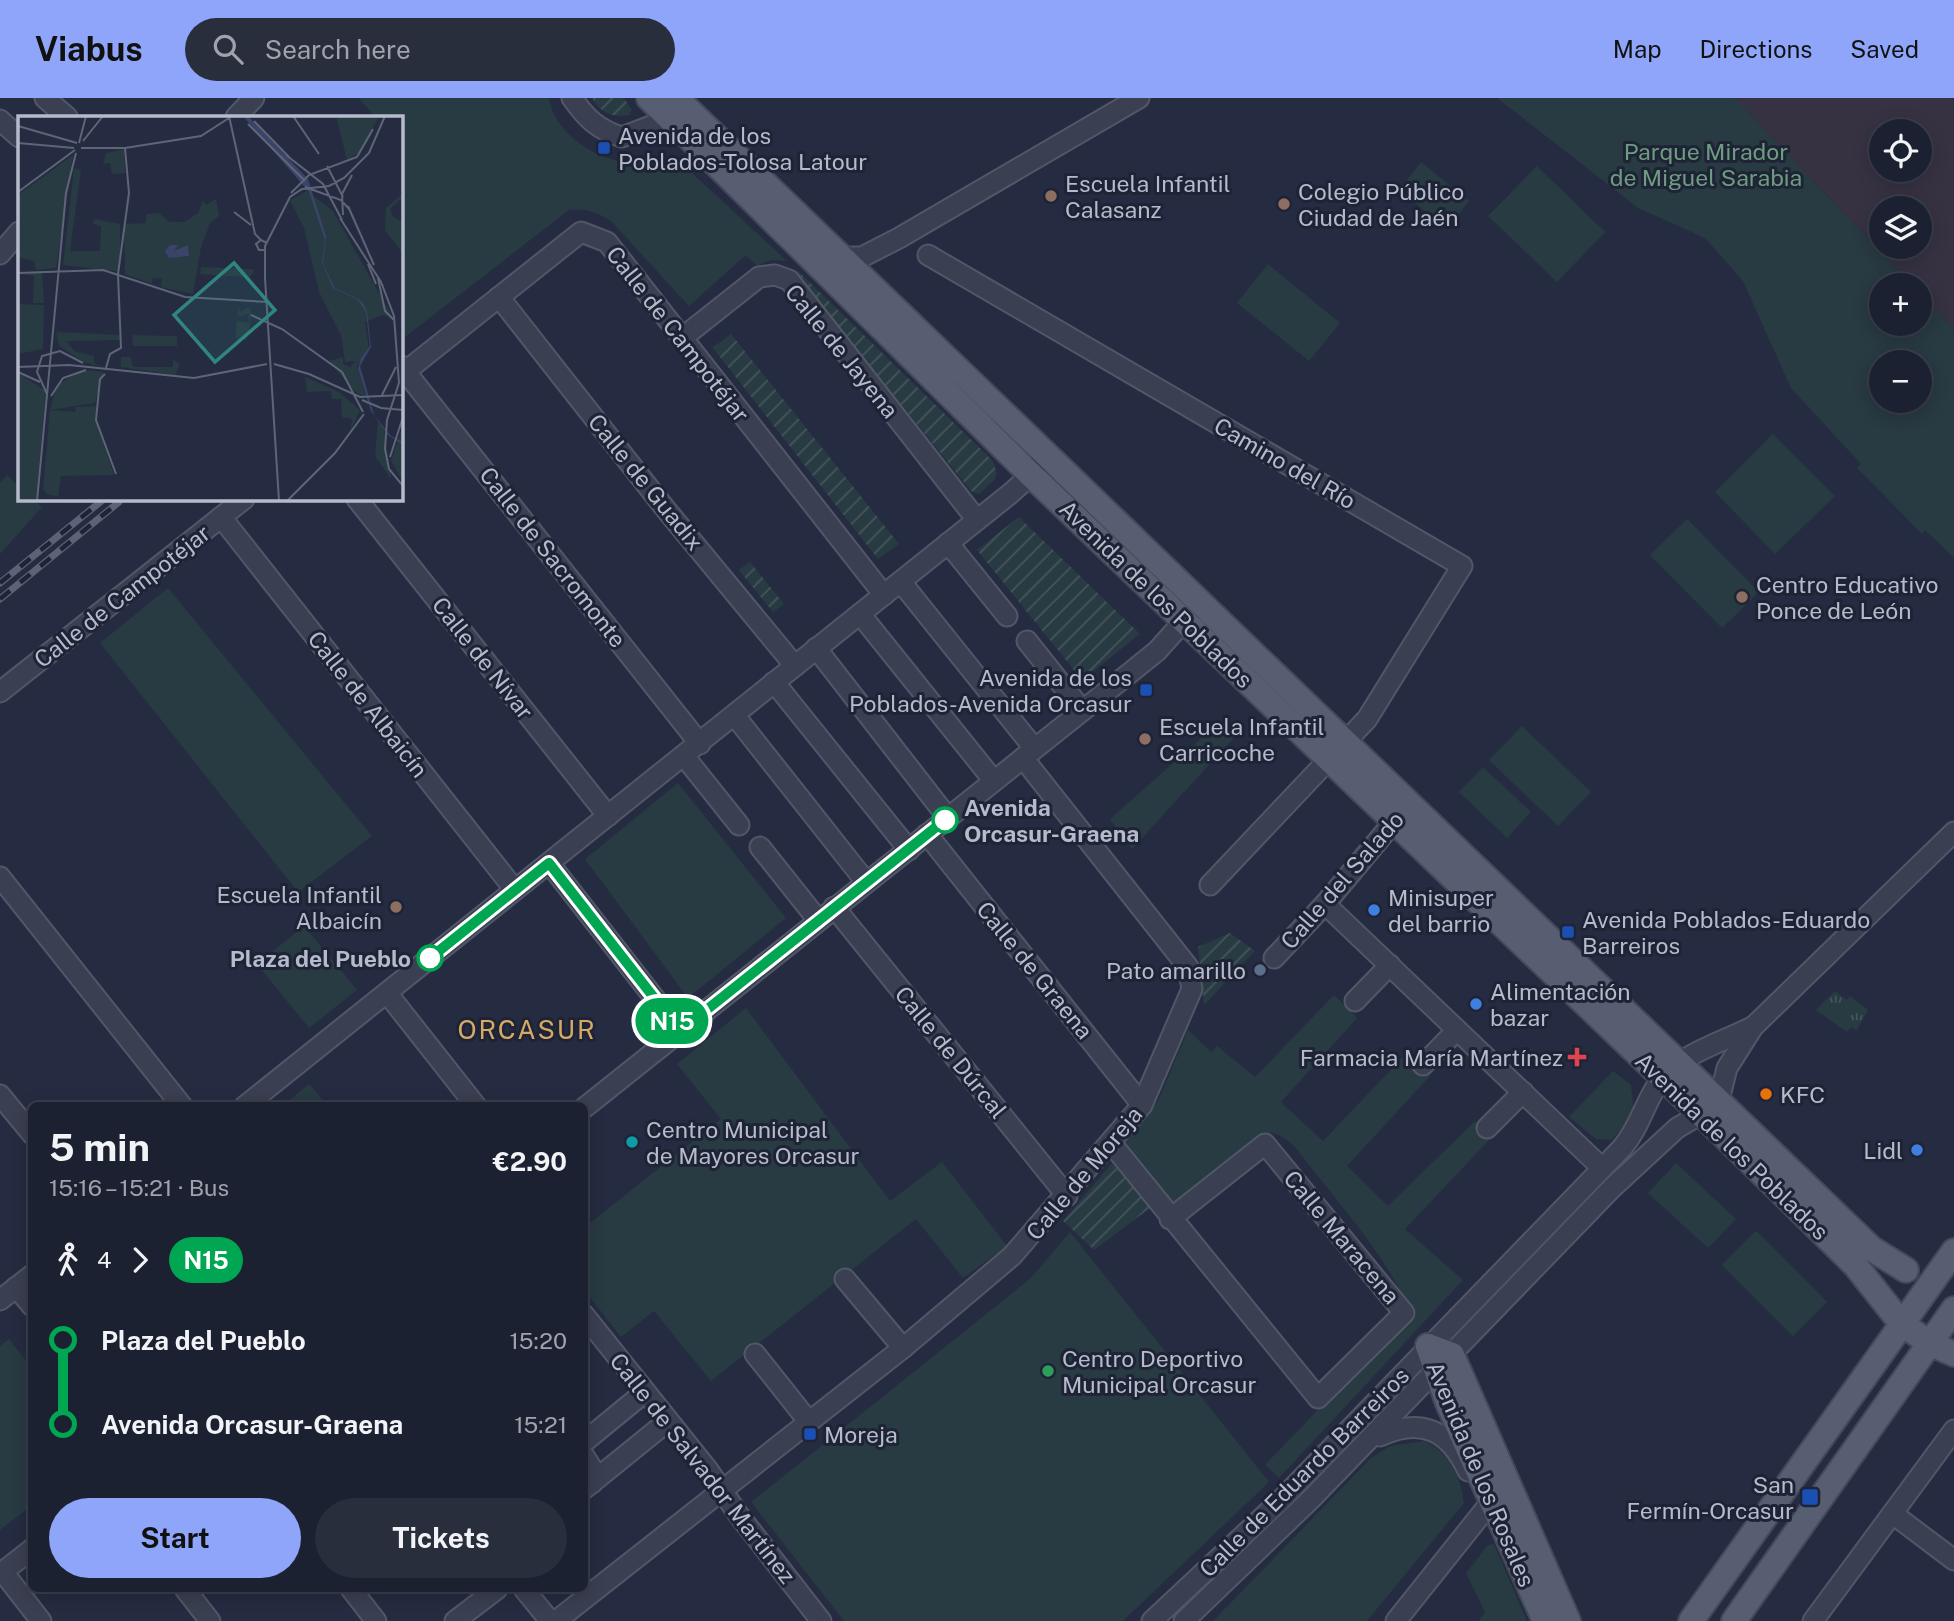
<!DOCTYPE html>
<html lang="en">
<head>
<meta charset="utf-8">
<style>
	:root { --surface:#1c2131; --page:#292e3d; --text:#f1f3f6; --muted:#a0a3ab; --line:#3a3e4d; --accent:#8ea5f9 }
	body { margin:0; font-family:"Public Sans",sans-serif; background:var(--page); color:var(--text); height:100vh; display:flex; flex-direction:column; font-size:26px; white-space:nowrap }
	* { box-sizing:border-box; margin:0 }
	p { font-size:23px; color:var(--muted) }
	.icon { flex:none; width:38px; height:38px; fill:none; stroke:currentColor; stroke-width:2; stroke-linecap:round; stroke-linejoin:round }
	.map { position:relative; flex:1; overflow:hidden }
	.drawer { position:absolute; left:28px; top:1004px; width:560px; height:490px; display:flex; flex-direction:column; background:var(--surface); border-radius:10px; box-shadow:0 4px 18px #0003,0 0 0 2px var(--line) }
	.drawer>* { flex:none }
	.badge { padding:0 14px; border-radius:23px; font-size:24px; line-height:46px }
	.buttons { position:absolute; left:1869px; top:21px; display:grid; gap:14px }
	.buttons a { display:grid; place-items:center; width:63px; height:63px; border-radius:50%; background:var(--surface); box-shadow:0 4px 18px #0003,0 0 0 2px var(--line); font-size:35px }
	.map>.badge { position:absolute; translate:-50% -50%; box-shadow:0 0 0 4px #fff }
	.legs { display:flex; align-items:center; gap:10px; height:77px; padding:0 21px; font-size:23px }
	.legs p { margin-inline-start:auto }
	.head { display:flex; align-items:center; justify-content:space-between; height:119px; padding:0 21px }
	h1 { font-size:38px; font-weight:700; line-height:52px }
	.button { display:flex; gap:14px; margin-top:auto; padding:14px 21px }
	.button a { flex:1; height:80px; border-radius:42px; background:var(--accent); color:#111; font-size:28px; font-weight:700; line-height:80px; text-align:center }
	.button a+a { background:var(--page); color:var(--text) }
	ul { padding:0 21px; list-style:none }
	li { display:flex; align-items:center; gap:24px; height:84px; font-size:26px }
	li i { display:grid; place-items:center; width:10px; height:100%; margin:0 9px; background:currentColor }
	li i::after { content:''; width:18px; height:18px; margin:-9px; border:5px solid; border-radius:50%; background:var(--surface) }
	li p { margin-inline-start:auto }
	li:first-child i { background:linear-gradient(#0000 50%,currentColor 0) }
	li:last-child i { background:linear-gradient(currentColor 50%,#0000 0) }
	header { display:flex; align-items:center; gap:42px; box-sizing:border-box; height:98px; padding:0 35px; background:var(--accent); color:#111 }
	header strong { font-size:33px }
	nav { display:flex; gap:38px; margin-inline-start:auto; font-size:24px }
	.search { width:490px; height:63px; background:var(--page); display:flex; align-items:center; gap:18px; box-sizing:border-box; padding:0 24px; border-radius:38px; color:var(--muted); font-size:26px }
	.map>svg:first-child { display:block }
	.medical { fill:#373242; fill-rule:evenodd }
	.grass { fill:url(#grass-tufts) }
	.park { fill:#283a42; fill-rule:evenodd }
	.garden { fill:url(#garden-furrows) }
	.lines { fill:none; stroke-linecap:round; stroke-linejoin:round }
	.minor-casing { stroke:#525768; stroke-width:23 }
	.major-casing { stroke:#43485a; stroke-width:28 }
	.minor { stroke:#3a3f51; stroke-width:19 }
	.major { stroke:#585e71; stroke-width:24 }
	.rail-casing { stroke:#5c6278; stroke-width:7 }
	.rail { stroke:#1e2436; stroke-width:4.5; stroke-dasharray:13; stroke-linecap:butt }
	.line-1-casing { stroke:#fff; stroke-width:16 }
	.line-1 { stroke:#00a651; stroke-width:10 }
	.transit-dot { fill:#1a4fb4; stroke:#1e2436; stroke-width:2.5 }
	.education-dot { fill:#8d6e63; stroke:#1e2436; stroke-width:2.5 }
	.stop-1-dot { fill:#fff; stroke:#00a651; stroke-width:3.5 }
	.shop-dot { fill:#3f7fe0; stroke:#1e2436; stroke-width:2.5 }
	.service-dot { fill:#5c6f8a; stroke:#1e2436; stroke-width:2.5 }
	.health-dot { fill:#e0444e; stroke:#1e2436; stroke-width:2.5 }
	.food-dot { fill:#e8710a; stroke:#1e2436; stroke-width:2.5 }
	.culture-dot { fill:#0f9aa8; stroke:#1e2436; stroke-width:2.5 }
	.leisure-dot { fill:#2e9e5b; stroke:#1e2436; stroke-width:2.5 }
	.labels { text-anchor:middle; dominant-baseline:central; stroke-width:6; stroke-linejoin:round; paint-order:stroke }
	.poi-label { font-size:23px; fill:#b6bbcb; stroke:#1e2436; text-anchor:start }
	.park-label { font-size:23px; fill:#6d9c80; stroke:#1e2436 }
	.street-label { font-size:23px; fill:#b6bbcb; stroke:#1e2436 }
	.stop-label { font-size:23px; font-weight:bold; fill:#b6bbcb; stroke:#1e2436; text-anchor:start }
	.quarter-label { font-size:26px; letter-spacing:2px; fill:#d6aa66; stroke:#1e2436 }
	.inset-road { fill:none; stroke:#5f6578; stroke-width:2 }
	.view { fill:#308481; fill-opacity:0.15; stroke:#308481; stroke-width:3.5 }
	.inset-edge { fill:none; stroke:#b6bbcb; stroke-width:3.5 }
</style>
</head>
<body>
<header>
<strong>Viabus</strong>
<div class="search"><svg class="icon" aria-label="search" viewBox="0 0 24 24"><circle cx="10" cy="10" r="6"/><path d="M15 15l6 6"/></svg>Search here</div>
<nav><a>Map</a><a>Directions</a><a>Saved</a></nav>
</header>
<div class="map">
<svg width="1954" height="1523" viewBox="0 0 1954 1523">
	<defs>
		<pattern id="grass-tufts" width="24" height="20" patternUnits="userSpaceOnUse" patternTransform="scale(1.75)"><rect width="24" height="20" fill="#283a42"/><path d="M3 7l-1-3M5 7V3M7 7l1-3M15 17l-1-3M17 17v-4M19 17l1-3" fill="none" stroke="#45555c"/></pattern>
		<pattern id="garden-furrows" width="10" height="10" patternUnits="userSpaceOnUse" patternTransform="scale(1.75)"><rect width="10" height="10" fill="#283a42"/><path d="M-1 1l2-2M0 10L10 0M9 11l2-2" fill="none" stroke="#45555c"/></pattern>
	</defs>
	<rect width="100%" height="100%" fill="#252c41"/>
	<path class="medical" d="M1735,0H1954V232L1920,196V187H1912ZM1881,33H1920V72H1881ZM1881,110H1920V149H1881Z"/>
	<polygon class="grass" points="1835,893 1847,902 1850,898 1868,912 1857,932 1851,929 1847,934 1816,912"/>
	<g class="park">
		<path d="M359,0H549C554,34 594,61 626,64C643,66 660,59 676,60L787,163L771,162L757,168L746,157L689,208L611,123C597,114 585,110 569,112L401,242V19H375Z"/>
		<path d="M1497,0H1735L1912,187H1881V226H1920V196L1954,232V460L1925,432L1922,436L1857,370L1861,366L1791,290L1743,183L1705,140L1638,110ZM1881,264H1920V303H1881Z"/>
		<polygon points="1421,64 1469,103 1447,131 1399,92"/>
		<polygon points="1537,68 1605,134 1557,184 1488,118"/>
		<polygon points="1268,166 1340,225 1309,263 1237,205"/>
		<polygon points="1773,336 1835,398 1775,456 1715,394"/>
		<polygon points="7,377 19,389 19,401 33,401 42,409 0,456 0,385"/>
		<polygon points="1687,421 1759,494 1722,530 1650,457"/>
		<polygon points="168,490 372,738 298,794 100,545"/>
		<polygon points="1222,622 1238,635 1132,751 1110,721"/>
		<polygon points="1522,628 1591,694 1558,728 1489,662"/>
		<polygon points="1483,669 1531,714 1507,740 1459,694"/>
		<polygon points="678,685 786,820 688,900 585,761"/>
		<polygon points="304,828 357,892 309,930 257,866"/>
		<path d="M1334,897L1357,920L1281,1004L1323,1043L1405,957L1430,978L1347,1068L1388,1108L1475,1023L1492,1039L1405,1131L1463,1182L1279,1380L1265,1367L1411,1215C1385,1154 1335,1102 1295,1049C1285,1040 1277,1034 1263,1035L1174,1105L1124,1045L1158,1003L1188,932L1211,954L1217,948L1255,979Z"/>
		<polygon points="746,910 890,1103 942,1064 1007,1148 963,1180 916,1121 711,1283 654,1213 621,1239 585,1193 585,1129 721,1021 677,966"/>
		<polygon points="1613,973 1631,987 1634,1015 1612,1042 1596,1041 1569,1019"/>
		<polygon points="309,986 326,1006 324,1008 282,1008"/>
		<polygon points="1676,1065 1736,1121 1708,1150 1648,1095"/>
		<polygon points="1756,1133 1827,1204 1793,1238 1722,1167"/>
		<polygon points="1070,1134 1269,1384 1123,1523 844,1523 751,1404 1031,1180"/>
		<polygon points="9,1241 31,1269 32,1407 0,1432 0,1248"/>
		<path d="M1424,1343C1451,1356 1459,1375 1464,1405L1367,1523H1213L1371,1360L1390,1348Z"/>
		<polygon points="1494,1446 1527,1523 1479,1523 1485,1514 1466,1475 1488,1447"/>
	</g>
	<g class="garden">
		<path d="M592,0H624L632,12L629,17C611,20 601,15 592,0Z"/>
		<polygon points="797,172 992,362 997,375 994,382 979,396 971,393 795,175"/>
		<polygon points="731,236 899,446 878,461 713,250"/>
		<polygon points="1019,419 1140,536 1082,582 977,452"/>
		<polygon points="750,464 784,506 773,514 739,472"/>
		<polygon points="1230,835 1255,853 1204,907 1198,849"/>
		<polygon points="1112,1065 1150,1110 1094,1152 1063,1123"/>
	</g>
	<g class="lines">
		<g class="minor-casing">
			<g id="minor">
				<polyline points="45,0 67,19"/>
				<path d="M572,0C586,20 598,32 622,39L656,26L677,9"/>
				<polyline points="236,19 254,0"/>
				<polyline points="0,22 19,39"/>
				<polyline points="0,156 19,134"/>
				<polyline points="928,157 1462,468 1367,621 1210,787"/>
				<polyline points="839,159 862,159 899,140 1139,0"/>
				<polyline points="499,199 668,414 795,568"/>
				<polyline points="682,240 759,179 775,177 789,182 977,422"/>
				<polyline points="401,268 700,646"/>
				<polyline points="401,277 581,134 607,144 884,497"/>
				<polyline points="357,401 608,718"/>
				<polyline points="221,419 515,792"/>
				<polyline points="948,445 1007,518"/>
				<polyline points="901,484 1034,650"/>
				<polyline points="860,516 994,683"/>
				<polyline points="1027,543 1082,612"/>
				<polyline points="816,550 948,720"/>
				<polyline points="774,584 909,752"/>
				<polyline points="0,594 244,401"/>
				<polyline points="735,618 866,784"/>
				<polyline points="684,658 739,727"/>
				<polyline points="927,736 1142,1007"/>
				<polyline points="760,749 818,822"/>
				<polyline points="549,765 680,933"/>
				<polyline points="0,779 182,1008"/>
				<polyline points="1325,806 1602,1070"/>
				<polyline points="834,809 1067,1098"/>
				<polyline points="1274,860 1325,806 1402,714"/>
				<polyline points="387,895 476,1008"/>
				<polyline points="1355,903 1390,867"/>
				<polyline points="1423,967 1457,932"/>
				<polyline points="0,997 32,1036"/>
				<polyline points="245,1008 1011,395 1031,377 1038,366"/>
				<polyline points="584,1010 1131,574 1157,553 1192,514"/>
				<polyline points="1487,1030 1523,994"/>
				<polyline points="1111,1045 1318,1300 1404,1215 1265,1046 1170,1121"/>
				<polyline points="845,1181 903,1250"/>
				<polyline points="16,1189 32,1208"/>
				<polyline points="0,1202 32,1177"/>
				<polyline points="584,1217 708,1372 738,1416 821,1523"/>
				<polyline points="755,1256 809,1324"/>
				<path d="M1380,1338C1421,1319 1449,1332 1468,1373"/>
				<polyline points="584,1344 645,1294"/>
				<polyline points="584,1358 593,1372 592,1385"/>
				<polyline points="584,1391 668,1323"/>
				<polyline points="1893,1416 1954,1462"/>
				<polyline points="3,1474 41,1523"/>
				<polyline points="0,1476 32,1451"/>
				<polyline points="185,1491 210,1523"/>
				<polyline points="351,1491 376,1523"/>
				<polyline points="524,1491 550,1523"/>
				<polyline points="455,1523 497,1491"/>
				<polyline points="556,1523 903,1250 1012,1158 1142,1007 1192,891 1188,869 1023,660"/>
				<path d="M1152,1523L1281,1402L1622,1050C1639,1030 1643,1010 1656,989C1677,956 1719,946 1752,929"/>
				<polyline points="1184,1523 1311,1401 1612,1090 1677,1030 1701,1016 1721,994 1727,970 1753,929 1954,734"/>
				<polyline points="1396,1523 1491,1404"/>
				<polyline points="1813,1523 1954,1332"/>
			</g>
		</g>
		<g class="major-casing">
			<g id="major">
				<polyline points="649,0 1031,377 1722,1036 1856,1168 1901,1225 1929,1245 1954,1256"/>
				<polyline points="676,0 1872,1151 1906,1172"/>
				<polyline points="1428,1248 1452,1257 1568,1523"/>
				<polyline points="1428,1248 1448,1305 1545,1523"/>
				<polyline points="1691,1523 1954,1153"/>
				<polyline points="1734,1523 1954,1211"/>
			</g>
		</g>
		<use href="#minor" class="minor"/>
		<use href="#major" class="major"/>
		<g class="rail-casing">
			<g id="rail">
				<polyline points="0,485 104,401"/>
				<polyline points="0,501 119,404"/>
			</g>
		</g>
		<use href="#rail" class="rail"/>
	</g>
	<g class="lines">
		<g class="line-1-casing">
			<polyline id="line-1" points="430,860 549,765 680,933 945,722"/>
		</g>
		<use href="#line-1" class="line-1"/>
	</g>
	<g class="transit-dot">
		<rect x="597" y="43" width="14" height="14" rx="3.5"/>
		<rect x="1139" y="585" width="14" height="14" rx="3.5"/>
		<rect x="1561" y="827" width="14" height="14" rx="3.5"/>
		<rect x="803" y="1329" width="14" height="14" rx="3.5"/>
		<rect x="1801" y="1390" width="18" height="18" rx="3.5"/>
	</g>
	<g class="education-dot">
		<circle cx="1051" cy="98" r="7"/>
		<circle cx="1284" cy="106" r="7"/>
		<circle cx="1742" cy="499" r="7"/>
		<circle cx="1145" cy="641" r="7"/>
		<circle cx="396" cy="809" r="7"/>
	</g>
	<g class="stop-1-dot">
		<circle cx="945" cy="722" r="12"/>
		<circle cx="430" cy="860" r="12"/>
	</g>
	<g class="shop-dot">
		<circle cx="1374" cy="812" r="7"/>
		<circle cx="1476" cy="906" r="7"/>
		<circle cx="1917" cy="1052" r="7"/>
	</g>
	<circle class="service-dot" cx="1260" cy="872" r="7"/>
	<path class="health-dot" d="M1573.5 948.5h7v7h7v7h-7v7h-7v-7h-7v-7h7z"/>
	<circle class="food-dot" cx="1766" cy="996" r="7"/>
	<circle class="culture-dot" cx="632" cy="1044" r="7"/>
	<circle class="leisure-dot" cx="1048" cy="1273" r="7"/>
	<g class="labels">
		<g class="poi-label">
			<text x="618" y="37">Avenida de los<tspan x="618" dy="26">Poblados-Tolosa Latour</tspan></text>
			<text x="1065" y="85">Escuela Infantil<tspan x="1065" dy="26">Calasanz</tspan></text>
			<text x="1298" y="93">Colegio Público<tspan x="1298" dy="26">Ciudad de Jaén</tspan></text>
			<text x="1756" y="486">Centro Educativo<tspan x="1756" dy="26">Ponce de León</tspan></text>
			<text x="1132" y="579" text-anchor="end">Avenida de los<tspan x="1132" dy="26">Poblados-Avenida Orcasur</tspan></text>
			<text x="1159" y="628">Escuela Infantil<tspan x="1159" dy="26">Carricoche</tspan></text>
			<text x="382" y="796" text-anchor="end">Escuela Infantil<tspan x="382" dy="26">Albaicín</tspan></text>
			<text x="1388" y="799">Minisuper<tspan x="1388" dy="26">del barrio</tspan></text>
			<text x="1582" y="821">Avenida Poblados-Eduardo<tspan x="1582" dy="26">Barreiros</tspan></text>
			<text x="1246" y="872" text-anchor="end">Pato amarillo</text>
			<text x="1490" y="893">Alimentación<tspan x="1490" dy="26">bazar</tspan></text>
			<text x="1563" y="959" text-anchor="end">Farmacia María Martínez</text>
			<text x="1780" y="996">KFC</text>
			<text x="646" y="1031">Centro Municipal<tspan x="646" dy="26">de Mayores Orcasur</tspan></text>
			<text x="1903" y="1052" text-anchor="end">Lidl</text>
			<text x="1062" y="1260">Centro Deportivo<tspan x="1062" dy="26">Municipal Orcasur</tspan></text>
			<text x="824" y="1336">Moreja</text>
			<text x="1794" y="1386" text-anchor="end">San<tspan x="1794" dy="26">Fermín-Orcasur</tspan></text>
		</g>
		<g class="park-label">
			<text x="1706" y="53">Parque Mirador<tspan x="1706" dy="26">de Miguel Sarabia</tspan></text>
		</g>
		<g class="street-label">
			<text transform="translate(678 236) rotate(52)">Calle de Campotéjar</text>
			<text transform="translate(842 253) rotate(51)">Calle de Jayena</text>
			<text transform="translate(1285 365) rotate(30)">Camino del Río</text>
			<text transform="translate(646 384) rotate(51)">Calle de Guadix</text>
			<text transform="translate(553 459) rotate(52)">Calle de Sacromonte</text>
			<text transform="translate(1156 496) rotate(44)">Avenida de los Poblados</text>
			<text transform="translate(122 498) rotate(-38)">Calle de Campotéjar</text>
			<text transform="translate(483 560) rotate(52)">Calle de Nívar</text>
			<text transform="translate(368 606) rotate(52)">Calle de Albaicín</text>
			<text transform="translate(1342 782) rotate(-49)">Calle del Salado</text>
			<text transform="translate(1035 872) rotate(51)">Calle de Graena</text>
			<text transform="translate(951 954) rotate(51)">Calle de Dúrcal</text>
			<text transform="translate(1732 1048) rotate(44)">Avenida de los Poblados</text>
			<text transform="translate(1084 1075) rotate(-50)">Calle de Moreja</text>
			<text transform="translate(1342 1139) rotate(50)">Calle Maracena</text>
			<text transform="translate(703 1370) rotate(52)">Calle de Salvador Martínez</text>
			<text transform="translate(1304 1374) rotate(-45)">Calle de Eduardo Barreiros</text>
			<text transform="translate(1481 1376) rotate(67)">Avenida de los Rosales</text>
		</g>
		<g class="stop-label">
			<text x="964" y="709">Avenida<tspan x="964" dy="26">Orcasur-Graena</tspan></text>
			<text x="411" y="860" text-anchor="end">Plaza del Pueblo</text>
		</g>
		<g class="quarter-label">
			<text x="527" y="931">ORCASUR</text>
		</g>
	</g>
	<g transform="translate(18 18)">
		<rect width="385" height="385" fill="#252c41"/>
		<path d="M0,257L28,275L18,385H0Z" fill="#283a42"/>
		<path d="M79,290L77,303L96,359L43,360L40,381L29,378L25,373L32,294L57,296L58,291Z" fill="#283a42"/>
		<path d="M0,188L26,189L25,233L0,238Z" fill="#283a42"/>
		<path d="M318,0H361L342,36L329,44ZM106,33L107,57L94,58L92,47L85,48L88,37ZM55,39L38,152L18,154L16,145L0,141V79ZM56,52L63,54L52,135H82L83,110L75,108L76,103L102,108V153L98,155L45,149ZM289,75L315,95L375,202L364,199L347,206L351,232L339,250L348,281L337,276L311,245L325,241V248L332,251L338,245L327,246L323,219L301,176L286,112L272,84ZM385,77V81L372,93L375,101L385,106V138L367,114L368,92ZM198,83L201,100L192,107L183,131L175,178L143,171L144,163L134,162V168L107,158L106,108L128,107V98L141,97L151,106H166L180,97L185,85L188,89ZM183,151L231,153L237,154L232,161L193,159L182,158ZM24,156L26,187H15L16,160L0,158ZM221,191L222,196L230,191L233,196L231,218L228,224L217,222L219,205L231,207L230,198L219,201ZM38,216L102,219V224L49,225L56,235L76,240V247L87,252L66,246L41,230ZM114,219L159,220V230H115ZM103,241H113L115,251H155V243L162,248L157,259L103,251ZM65,254L86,256L77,287L32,294L39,269ZM360,305L366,312L373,363L357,340ZM385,310V367L373,344Z" fill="#283a42"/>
		<path d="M287,261L321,276L342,294L332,316L334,303L324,301L323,283H314L313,275L289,276Z" fill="#283a42"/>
		<path d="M225,0H230L290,63L308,120L305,148L317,172L340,183L345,187L349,195L353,231L342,250L356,299L373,320L383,325L385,329L370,319L353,295L340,253L343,242L352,230L348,196L340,184L315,172L304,147L307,124L291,76ZM152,129H160L156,135L170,129L171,140L151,142L147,135Z" fill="#394468"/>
		<path class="inset-road" d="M211,0L237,118L243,124M275,0L301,38M236,5L272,42M230,8L287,65M0,10L59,27M65,25L85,0M0,27L56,32M61,27L68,0M63,32H107L183,20L211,2M268,39L305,68L324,104M309,50L325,81M287,71L323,84L332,94M0,76L57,34M273,77L291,59L339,41L355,13M330,90L356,149M216,96L233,109M325,99L324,78L334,59M322,102L363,166L376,200L381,267L369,304L367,333L371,353L385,370M248,134H241L238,128L243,124L249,127M350,148L358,168M0,157L85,154L167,181L249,186M247,162L261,385M360,162L367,195L376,204M247,164V130L272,81L284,73L311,70L326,62L351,37L367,0M233,199L264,213L324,256L345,296M256,248L291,258L342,281L385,279M0,251L51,249L176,262L249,248M88,252L92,238L103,232L100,158L111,77L107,32M0,256L22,266M87,258L82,263L78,304L98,358M29,278L19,256L24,240L42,235L65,247M364,279L378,251M33,280L45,262L68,254M344,284L363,292L385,294M372,341L385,301M19,385L48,77L58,37M269,385L317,337L346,298"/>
		<path class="view" d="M216,147L257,194L197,246L156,199Z"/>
		<rect width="385" height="385" class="inset-edge"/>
	</g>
</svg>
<div class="buttons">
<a><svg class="icon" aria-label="locate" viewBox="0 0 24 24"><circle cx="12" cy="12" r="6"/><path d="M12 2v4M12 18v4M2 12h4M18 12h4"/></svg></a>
<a><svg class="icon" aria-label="layers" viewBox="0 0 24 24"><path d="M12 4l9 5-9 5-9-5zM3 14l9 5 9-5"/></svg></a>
<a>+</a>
<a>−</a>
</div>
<b class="badge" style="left:672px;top:923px;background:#00a651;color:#fff">N15</b>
<section class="drawer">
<div class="head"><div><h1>5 min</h1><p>15:16 – 15:21 · Bus</p></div><b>€2.90</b></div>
<div class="legs"><svg class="icon" aria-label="walk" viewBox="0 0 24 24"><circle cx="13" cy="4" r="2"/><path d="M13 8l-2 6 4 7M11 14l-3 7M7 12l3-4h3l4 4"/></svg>4<svg class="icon" aria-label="forward" viewBox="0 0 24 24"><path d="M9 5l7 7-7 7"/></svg><b class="badge" style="background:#00a651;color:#fff">N15</b></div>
<ul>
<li><i style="color:#00a651"></i><b>Plaza del Pueblo</b><p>15:20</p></li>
<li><i style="color:#00a651"></i><b>Avenida Orcasur-Graena</b><p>15:21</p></li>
</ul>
<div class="button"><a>Start</a><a>Tickets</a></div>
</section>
</div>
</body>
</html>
